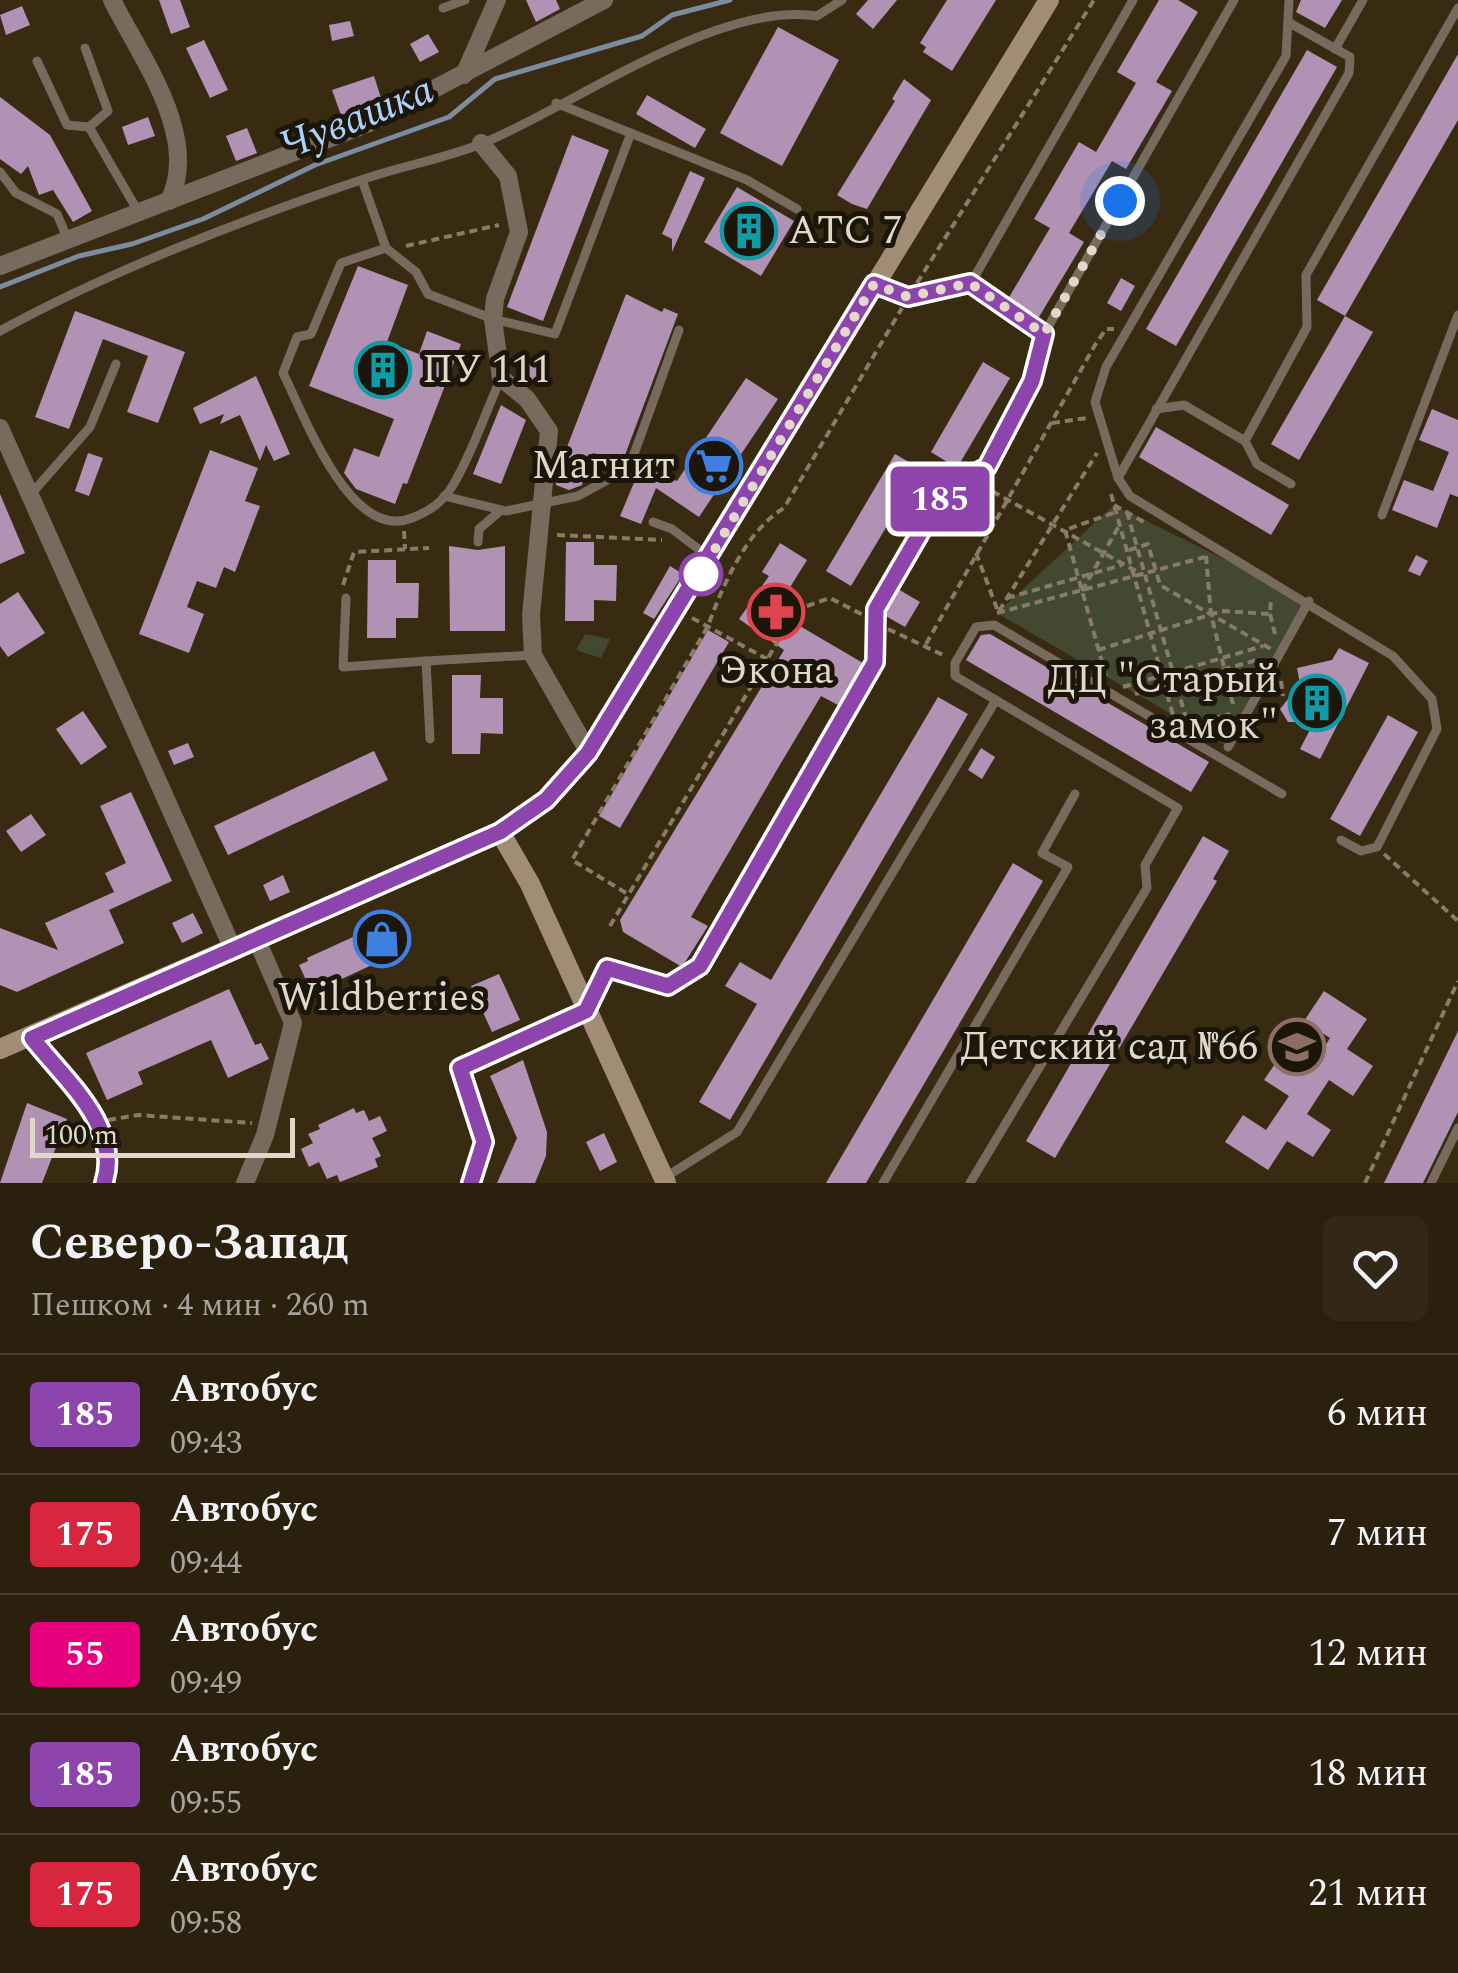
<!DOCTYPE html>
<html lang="ru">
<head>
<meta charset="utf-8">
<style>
	:root { --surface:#2b200e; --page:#332817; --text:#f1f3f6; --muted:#a6a39e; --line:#473e2e }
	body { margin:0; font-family:Spectral,serif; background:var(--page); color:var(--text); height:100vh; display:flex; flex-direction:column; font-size:38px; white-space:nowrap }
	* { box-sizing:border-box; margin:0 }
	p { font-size:32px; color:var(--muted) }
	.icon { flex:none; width:55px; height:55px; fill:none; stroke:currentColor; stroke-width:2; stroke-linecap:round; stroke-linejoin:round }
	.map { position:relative; height:1183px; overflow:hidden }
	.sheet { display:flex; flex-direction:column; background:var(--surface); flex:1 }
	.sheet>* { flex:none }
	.badge { padding:0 20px; border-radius:8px; font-size:35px; line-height:65px }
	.scale { position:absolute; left:30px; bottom:25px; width:265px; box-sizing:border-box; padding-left:10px; border:5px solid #e1d8c9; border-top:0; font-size:28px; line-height:35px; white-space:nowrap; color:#e1d8c9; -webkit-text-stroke:8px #1b150a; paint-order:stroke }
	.you { position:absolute; width:50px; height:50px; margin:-25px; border:8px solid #fff; border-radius:50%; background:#1a73e8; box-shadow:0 0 0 15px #1a73e833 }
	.map>.badge { position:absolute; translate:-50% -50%; box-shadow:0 0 0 5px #fff }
	.round { display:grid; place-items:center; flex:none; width:105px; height:105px; border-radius:15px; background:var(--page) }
	.overview { display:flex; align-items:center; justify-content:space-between; height:170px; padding:0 30px }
	h1 { font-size:48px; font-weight:700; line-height:75px }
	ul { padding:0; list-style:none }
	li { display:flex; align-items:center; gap:30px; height:120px; padding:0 30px; border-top:2px solid var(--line) }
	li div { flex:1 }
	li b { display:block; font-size:38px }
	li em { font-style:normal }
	li .badge { min-width:110px; font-weight:700; text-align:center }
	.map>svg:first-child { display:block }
	.green { fill:#424930 }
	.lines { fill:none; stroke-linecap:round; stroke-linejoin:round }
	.stream { stroke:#7b8c9e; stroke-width:5 }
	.building { fill:#b192b5 }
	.path { stroke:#887c68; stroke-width:4; stroke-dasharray:8 5; stroke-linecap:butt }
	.service { stroke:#786a5c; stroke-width:9 }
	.minor { stroke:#786a5c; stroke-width:18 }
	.secondary { stroke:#a18c76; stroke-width:20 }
	.line-casing { stroke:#fff; stroke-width:22 }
	.line { stroke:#8e44ad; stroke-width:15 }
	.walk { stroke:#e1d8c9; stroke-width:10; stroke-dasharray:0 18 }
	.stop-dot { fill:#fff; stroke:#8e44ad; stroke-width:5 }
	.labels { text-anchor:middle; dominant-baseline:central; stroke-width:10; stroke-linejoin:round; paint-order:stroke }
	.poi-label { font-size:40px; fill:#e1d8c9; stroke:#1b150a; text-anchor:end }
	.water-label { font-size:42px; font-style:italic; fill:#abd1fc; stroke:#1b150a }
</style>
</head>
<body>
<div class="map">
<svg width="1458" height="1183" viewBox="0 0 1458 1183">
	<rect width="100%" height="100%" fill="#392b12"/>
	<g class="green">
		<polygon points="1114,505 1309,601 1228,747 997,613"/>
		<polygon points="585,634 610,639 601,658 576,650"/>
	</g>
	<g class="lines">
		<polyline class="stream" points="0,287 79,256 132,244 203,219 315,165 449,117 495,79 642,36 672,15 730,0"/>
	</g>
	<g class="building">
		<polygon points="159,0 180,0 190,27 171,34"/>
		<polygon points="526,0 556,0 560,9 536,22"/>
		<polygon points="868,0 897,0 873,29 856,14"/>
		<polygon points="947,0 996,0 952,71 923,52 926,47 920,43"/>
		<polygon points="1159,0 1178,0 1198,12 1156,82 1172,91 1126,169 1112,161 1069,233 1084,242 1039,317 1008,299 1050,228 1034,219 1079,142 1096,152 1136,83 1117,72"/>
		<polygon points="1301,0 1342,0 1325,28 1296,12"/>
		<polygon points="22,6 30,25 6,35 0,15"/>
		<polygon points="350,21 354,36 332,41 329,25"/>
		<polygon points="778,27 839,60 782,166 720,133"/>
		<polygon points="428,34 439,52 420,62 410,44"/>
		<polygon points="204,40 228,90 210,98 186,48"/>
		<polygon points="1307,50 1337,67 1176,346 1146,329"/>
		<polygon points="1458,54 1458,120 1345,316 1317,300"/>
		<polygon points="374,76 382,101 341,115 332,90"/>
		<polygon points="904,79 931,100 867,209 852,204 837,195 895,101 892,99"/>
		<polygon points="647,95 706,129 695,148 636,114"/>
		<polygon points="0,97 50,135 92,211 73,222 53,190 39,195 28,166 21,174 0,159"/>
		<polygon points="148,117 155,136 128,145 122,127"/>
		<polygon points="247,128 257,153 236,161 226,136"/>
		<polygon points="572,135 609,150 543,321 507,307"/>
		<polygon points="690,171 705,178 672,252 672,239 662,234"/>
		<polygon points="737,187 794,221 761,276 704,242"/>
		<polygon points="358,266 408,285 387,342 419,354 427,331 461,344 407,484 403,483 395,504 356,489 344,473 354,448 379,457 394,419 309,386"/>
		<polygon points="1121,278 1135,286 1121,311 1107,303"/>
		<polygon points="626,294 662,312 664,308 678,314 622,463 593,453 582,485 569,490 556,485 557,473"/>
		<polygon points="75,311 185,352 158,423 127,412 148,356 103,339 69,429 35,417"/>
		<polygon points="1345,316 1373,332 1299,460 1271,444"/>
		<polygon points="522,360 547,370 542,384 517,374"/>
		<polygon points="983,362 1010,378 957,468 931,452"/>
		<polygon points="256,376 290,454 274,461 266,445 260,461 240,415 220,424 224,414 200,424 193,408"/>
		<polygon points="746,378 778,399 699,517 656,488 641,524 620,516 641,466 677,481"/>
		<polygon points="501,405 526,420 501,484 473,474"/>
		<polygon points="1432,409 1458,420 1458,497 1450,494 1437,528 1392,510 1404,480 1433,491 1449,452 1419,440"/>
		<polygon points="1156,427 1289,505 1271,535 1139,457"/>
		<polygon points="210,450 258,468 245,501 260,506 235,572 224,567 216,588 197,581 187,607 204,614 189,653 139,634"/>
		<polygon points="88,453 103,458 89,496 75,491"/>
		<polygon points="895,454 921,469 851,586 826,571"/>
		<polygon points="0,494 25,553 0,564"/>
		<polygon points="566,542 594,542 594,565 617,565 616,601 594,600 594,621 565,621"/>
		<polygon points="780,543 807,560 779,605 785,609 781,615 863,663 838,705 821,696 778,768 691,917 708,926 682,967 623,932 620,920 784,650 739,619 769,576 762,572"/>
		<polygon points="449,546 478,550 505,546 505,631 450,631"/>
		<polygon points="1416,555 1428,561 1420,576 1408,571"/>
		<polygon points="368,560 396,560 396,583 419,583 418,618 396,618 396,638 367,638"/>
		<polygon points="670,566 683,574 654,619 643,613"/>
		<polygon points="898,589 920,602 905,627 884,615"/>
		<polygon points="18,592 45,633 8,657 0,646 0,604"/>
		<polygon points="708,630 729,642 620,828 599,816"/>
		<polygon points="990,634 1209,762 1191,792 966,660 981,635"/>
		<polygon points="1339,648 1369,663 1320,759 1300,749 1314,722 1288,722 1280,709 1300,684 1297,668 1332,660"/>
		<polygon points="452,675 481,675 480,698 503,698 503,734 481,733 480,754 452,754"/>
		<polygon points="938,697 968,714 730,1120 699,1102 757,1004 725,986 740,962 771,980"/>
		<polygon points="83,711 107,747 81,765 56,729"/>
		<polygon points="1388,715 1418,732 1360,836 1330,819"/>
		<polygon points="188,743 194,757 174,765 168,751"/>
		<polygon points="981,748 995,757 982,779 968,770"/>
		<polygon points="374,751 388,780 228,855 214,826"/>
		<polygon points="131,792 172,881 109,910 124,943 17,992 0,985 0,928 58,950 45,923 114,892 105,873 126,863 100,806"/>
		<polygon points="31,814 46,835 21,852 6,831"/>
		<polygon points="1203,836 1229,851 1213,879 1217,881 1055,1158 1026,1141"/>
		<polygon points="1013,863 1043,881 866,1183 826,1183"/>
		<polygon points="283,875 290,892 270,901 263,885"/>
		<polygon points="193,913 203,933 182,943 172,923"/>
		<polygon points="388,921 389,925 396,922 408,948 312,993 299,965 308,961 307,958"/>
		<polygon points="499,974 520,1020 492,1032 471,986"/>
		<polygon points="229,989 255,1045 261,1043 269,1059 228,1078 211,1040 138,1072 143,1084 107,1100 86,1053"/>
		<polygon points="1324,991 1367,1019 1347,1049 1373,1066 1353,1096 1329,1080 1307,1114 1331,1130 1313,1157 1287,1141 1268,1170 1225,1142 1243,1115 1266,1130 1289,1096 1264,1080 1283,1052 1310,1070 1330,1038 1304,1021"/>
		<polygon points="1458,1031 1458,1112 1453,1122 1423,1183 1384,1183"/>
		<polygon points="523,1060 547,1132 546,1156 535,1183 497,1183 517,1138 490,1076"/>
		<polygon points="27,1103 67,1119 42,1183 0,1183"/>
		<polygon points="354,1108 356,1113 364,1110 369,1121 380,1116 387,1131 372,1138 381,1156 375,1159 378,1167 340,1182 337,1175 327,1179 319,1162 309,1167 301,1149 313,1143 308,1134 320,1129 318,1125"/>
		<polygon points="604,1133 617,1162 600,1171 586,1142"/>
	</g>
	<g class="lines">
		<g class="path">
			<polyline points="406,246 499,225"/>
			<polyline points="917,283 1094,0"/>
			<polyline points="1052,423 1087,418"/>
			<polyline points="981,485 1143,575"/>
			<polyline points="1111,494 1173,715"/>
			<polyline points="1114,505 1144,522"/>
			<polyline points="1127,512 1188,725 1230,714"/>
			<polyline points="404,531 405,549"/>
			<polyline points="557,535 662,540"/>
			<polyline points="1129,550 1148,544 1160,585 1271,649"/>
			<polyline points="976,553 999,614"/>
			<polyline points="1206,556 1211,614 1234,708"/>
			<polyline points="343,585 354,552 429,548"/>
			<polyline points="1082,591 1119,526"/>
			<polyline points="1007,598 1122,565"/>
			<polyline points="999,611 1097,453"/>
			<polyline points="997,613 1205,557"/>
			<polyline points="1270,614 1275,634"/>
			<polyline points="692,618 767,659"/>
			<polyline points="888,629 943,655"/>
			<polyline points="926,644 1095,345 1106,329 1114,329"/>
			<polyline points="1098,650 1222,611 1270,614 1271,597"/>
			<polyline points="1106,676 1065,530 1116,512"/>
			<polyline points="1281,681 1283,696"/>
			<polyline points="1123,687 1263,646"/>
			<polyline points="1135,694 1261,659"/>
			<polyline points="1384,854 1458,921"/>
			<path d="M626,893L572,860L708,626C723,585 746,531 784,508L902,308"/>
			<polyline points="610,926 788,624 804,607 830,598 863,615"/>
			<polyline points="108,1120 138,1115 252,1123"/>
			<polyline points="1365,1183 1458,981"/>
		</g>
		<g class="service">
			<polyline points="1289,0 1286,56 1106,367 1095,402 1118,478 1130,496 1393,656 1432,699 1437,729 1377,847 1361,851 1341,840"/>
			<polyline points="443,8 465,0"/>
			<polyline points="1335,49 1363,0"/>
			<polyline points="37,61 67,125 89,127 108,111 85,48"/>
			<polyline points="556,103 747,180 797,209"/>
			<polyline points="89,127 139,213"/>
			<polyline points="0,172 16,193 57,214 68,240"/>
			<polyline points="362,180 386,248"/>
			<polyline points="971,283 1133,0"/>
			<polyline points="877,285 908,297 971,283 1044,334"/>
			<path d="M0,331C107,272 247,218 364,179C402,166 443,159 481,144C572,107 718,0 817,16L842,0"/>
			<path d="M501,378C485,413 473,452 453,485C443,502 430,511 412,518C350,543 304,414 283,373L297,337L311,334L341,263L386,248L416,272L428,294L493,319L555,334L631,133"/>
			<polyline points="1156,409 1184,405 1245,441"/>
			<polyline points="1118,478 1349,73 1350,57 1288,22"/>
			<polyline points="1291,484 1257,464 1245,441 1307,327 1306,275 1458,8"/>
			<polyline points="32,493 90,427 116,364"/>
			<polyline points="444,496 506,511 578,496 629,468 679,330"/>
			<polyline points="1382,515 1458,315"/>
			<polyline points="653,522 672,529 709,557"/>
			<polyline points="478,542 479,529 500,511"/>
			<polyline points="346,598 343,667 426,661"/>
			<polyline points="430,739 426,661 533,655"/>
			<polyline points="1228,747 1309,601"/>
			<path d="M32,1038C64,1080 122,1127 104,1183"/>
			<polyline points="664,1178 737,1132 996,700"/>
			<polyline points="471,1183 484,1143 460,1067 586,1011 607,968 669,986 699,966 875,662 876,609 945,490 987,467 1032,381 1044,334 1234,0"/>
			<polyline points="883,1183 1068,867 1042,853 1075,794"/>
			<polyline points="970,1183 1147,888 1145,865 1178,808 955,676 955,663 976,627 994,625 1282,794"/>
			<polyline points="1431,1183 1458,1128"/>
		</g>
		<g class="minor">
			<path d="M112,0C141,58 201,137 169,201"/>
			<polyline points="464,75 497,0"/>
			<polyline points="481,143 508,176 519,232 495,299 493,319 501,378 527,399 549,431 531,615 533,655 589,753"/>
			<polyline points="0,266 369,123 604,0"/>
			<polyline points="0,428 232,947"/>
			<polyline points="245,1183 265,1135 293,1023 256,938"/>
		</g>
		<g class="secondary">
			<polyline points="500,832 530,884 666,1183"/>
			<polyline points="0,1049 500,832 546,801 589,753 1049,0"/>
		</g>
	</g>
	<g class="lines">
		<g class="line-casing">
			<path id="line" d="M104,1183C122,1127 65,1080 32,1038L500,832L546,800L588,753L874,284L908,297L970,283L1044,334L1032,381L987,467L945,490L876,609L875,662L700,966L668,986L607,968L586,1011L460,1068L484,1142L471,1183"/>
		</g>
		<use href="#line" class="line"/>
		<polyline class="walk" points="701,574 694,584 874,284 908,297 970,283 1044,334 1120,201"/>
	</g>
	<defs>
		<g id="building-ring" transform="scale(2.875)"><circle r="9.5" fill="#1b150a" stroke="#0f9aa8" stroke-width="1.5"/><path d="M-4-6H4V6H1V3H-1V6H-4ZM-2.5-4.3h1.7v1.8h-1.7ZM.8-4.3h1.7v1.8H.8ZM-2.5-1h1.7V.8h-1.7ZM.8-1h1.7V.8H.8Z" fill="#0f9aa8"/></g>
		<g id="supermarket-ring" transform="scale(2.875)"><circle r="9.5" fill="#1b150a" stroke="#3f7fe0" stroke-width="1.5"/><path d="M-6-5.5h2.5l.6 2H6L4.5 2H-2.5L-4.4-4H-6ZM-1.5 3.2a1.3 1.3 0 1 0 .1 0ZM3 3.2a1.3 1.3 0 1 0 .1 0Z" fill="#3f7fe0"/></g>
		<g id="pharmacy-ring" transform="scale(2.875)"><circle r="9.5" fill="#1b150a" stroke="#e0444e" stroke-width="1.5"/><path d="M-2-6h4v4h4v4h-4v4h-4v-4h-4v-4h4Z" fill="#e0444e"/></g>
		<g id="shop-ring" transform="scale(2.875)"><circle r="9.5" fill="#1b150a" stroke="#3f7fe0" stroke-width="1.5"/><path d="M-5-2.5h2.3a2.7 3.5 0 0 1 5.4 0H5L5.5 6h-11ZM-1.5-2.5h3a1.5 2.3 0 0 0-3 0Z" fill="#3f7fe0"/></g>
		<g id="school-ring" transform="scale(2.875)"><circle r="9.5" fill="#1b150a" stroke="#8d6e63" stroke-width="1.5"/><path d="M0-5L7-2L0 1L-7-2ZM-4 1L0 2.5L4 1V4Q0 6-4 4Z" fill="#8d6e63"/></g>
	</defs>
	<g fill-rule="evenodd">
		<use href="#building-ring" x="749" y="231"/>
		<use href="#building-ring" x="383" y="370"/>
		<use href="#supermarket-ring" x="714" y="466"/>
		<use href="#pharmacy-ring" x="776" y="612"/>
		<use href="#building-ring" x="1317" y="703"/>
		<use href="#shop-ring" x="382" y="939"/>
		<use href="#school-ring" x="1297" y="1047"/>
	</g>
	<circle class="stop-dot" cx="701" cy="574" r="20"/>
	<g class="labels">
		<g class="poi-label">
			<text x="788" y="231" text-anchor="start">АТС 7</text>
			<text x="422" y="370" text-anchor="start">ПУ 111</text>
			<text x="675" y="466">Магнит</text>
			<text x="776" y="671" text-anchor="middle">Экона</text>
			<text x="1278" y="680">ДЦ "Старый<tspan x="1278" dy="46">замок"</tspan></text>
			<text x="382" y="998" text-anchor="middle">Wildberries</text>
			<text x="1258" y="1047">Детский сад №66</text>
		</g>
		<g class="water-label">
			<text transform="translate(357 118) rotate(-22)">Чувашка</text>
		</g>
	</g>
</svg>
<div class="scale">100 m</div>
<div class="you" style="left:1120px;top:201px"></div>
<b class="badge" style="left:940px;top:499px;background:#8e44ad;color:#fff">185</b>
</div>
<section class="sheet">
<div class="overview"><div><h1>Северо-Запад</h1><p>Пешком · 4 мин · 260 m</p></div><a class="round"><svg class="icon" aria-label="heart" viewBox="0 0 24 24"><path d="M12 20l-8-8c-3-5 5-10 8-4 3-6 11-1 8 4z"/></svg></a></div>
<ul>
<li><span class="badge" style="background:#8e44ad;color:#fff">185</span><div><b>Автобус</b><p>09:43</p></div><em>6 мин</em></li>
<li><span class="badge" style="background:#d7263d;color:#fff">175</span><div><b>Автобус</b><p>09:44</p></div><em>7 мин</em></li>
<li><span class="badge" style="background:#e6007e;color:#fff">55</span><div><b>Автобус</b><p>09:49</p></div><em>12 мин</em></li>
<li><span class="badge" style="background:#8e44ad;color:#fff">185</span><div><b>Автобус</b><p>09:55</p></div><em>18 мин</em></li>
<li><span class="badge" style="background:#d7263d;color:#fff">175</span><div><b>Автобус</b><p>09:58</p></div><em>21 мин</em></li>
</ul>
</section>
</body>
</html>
